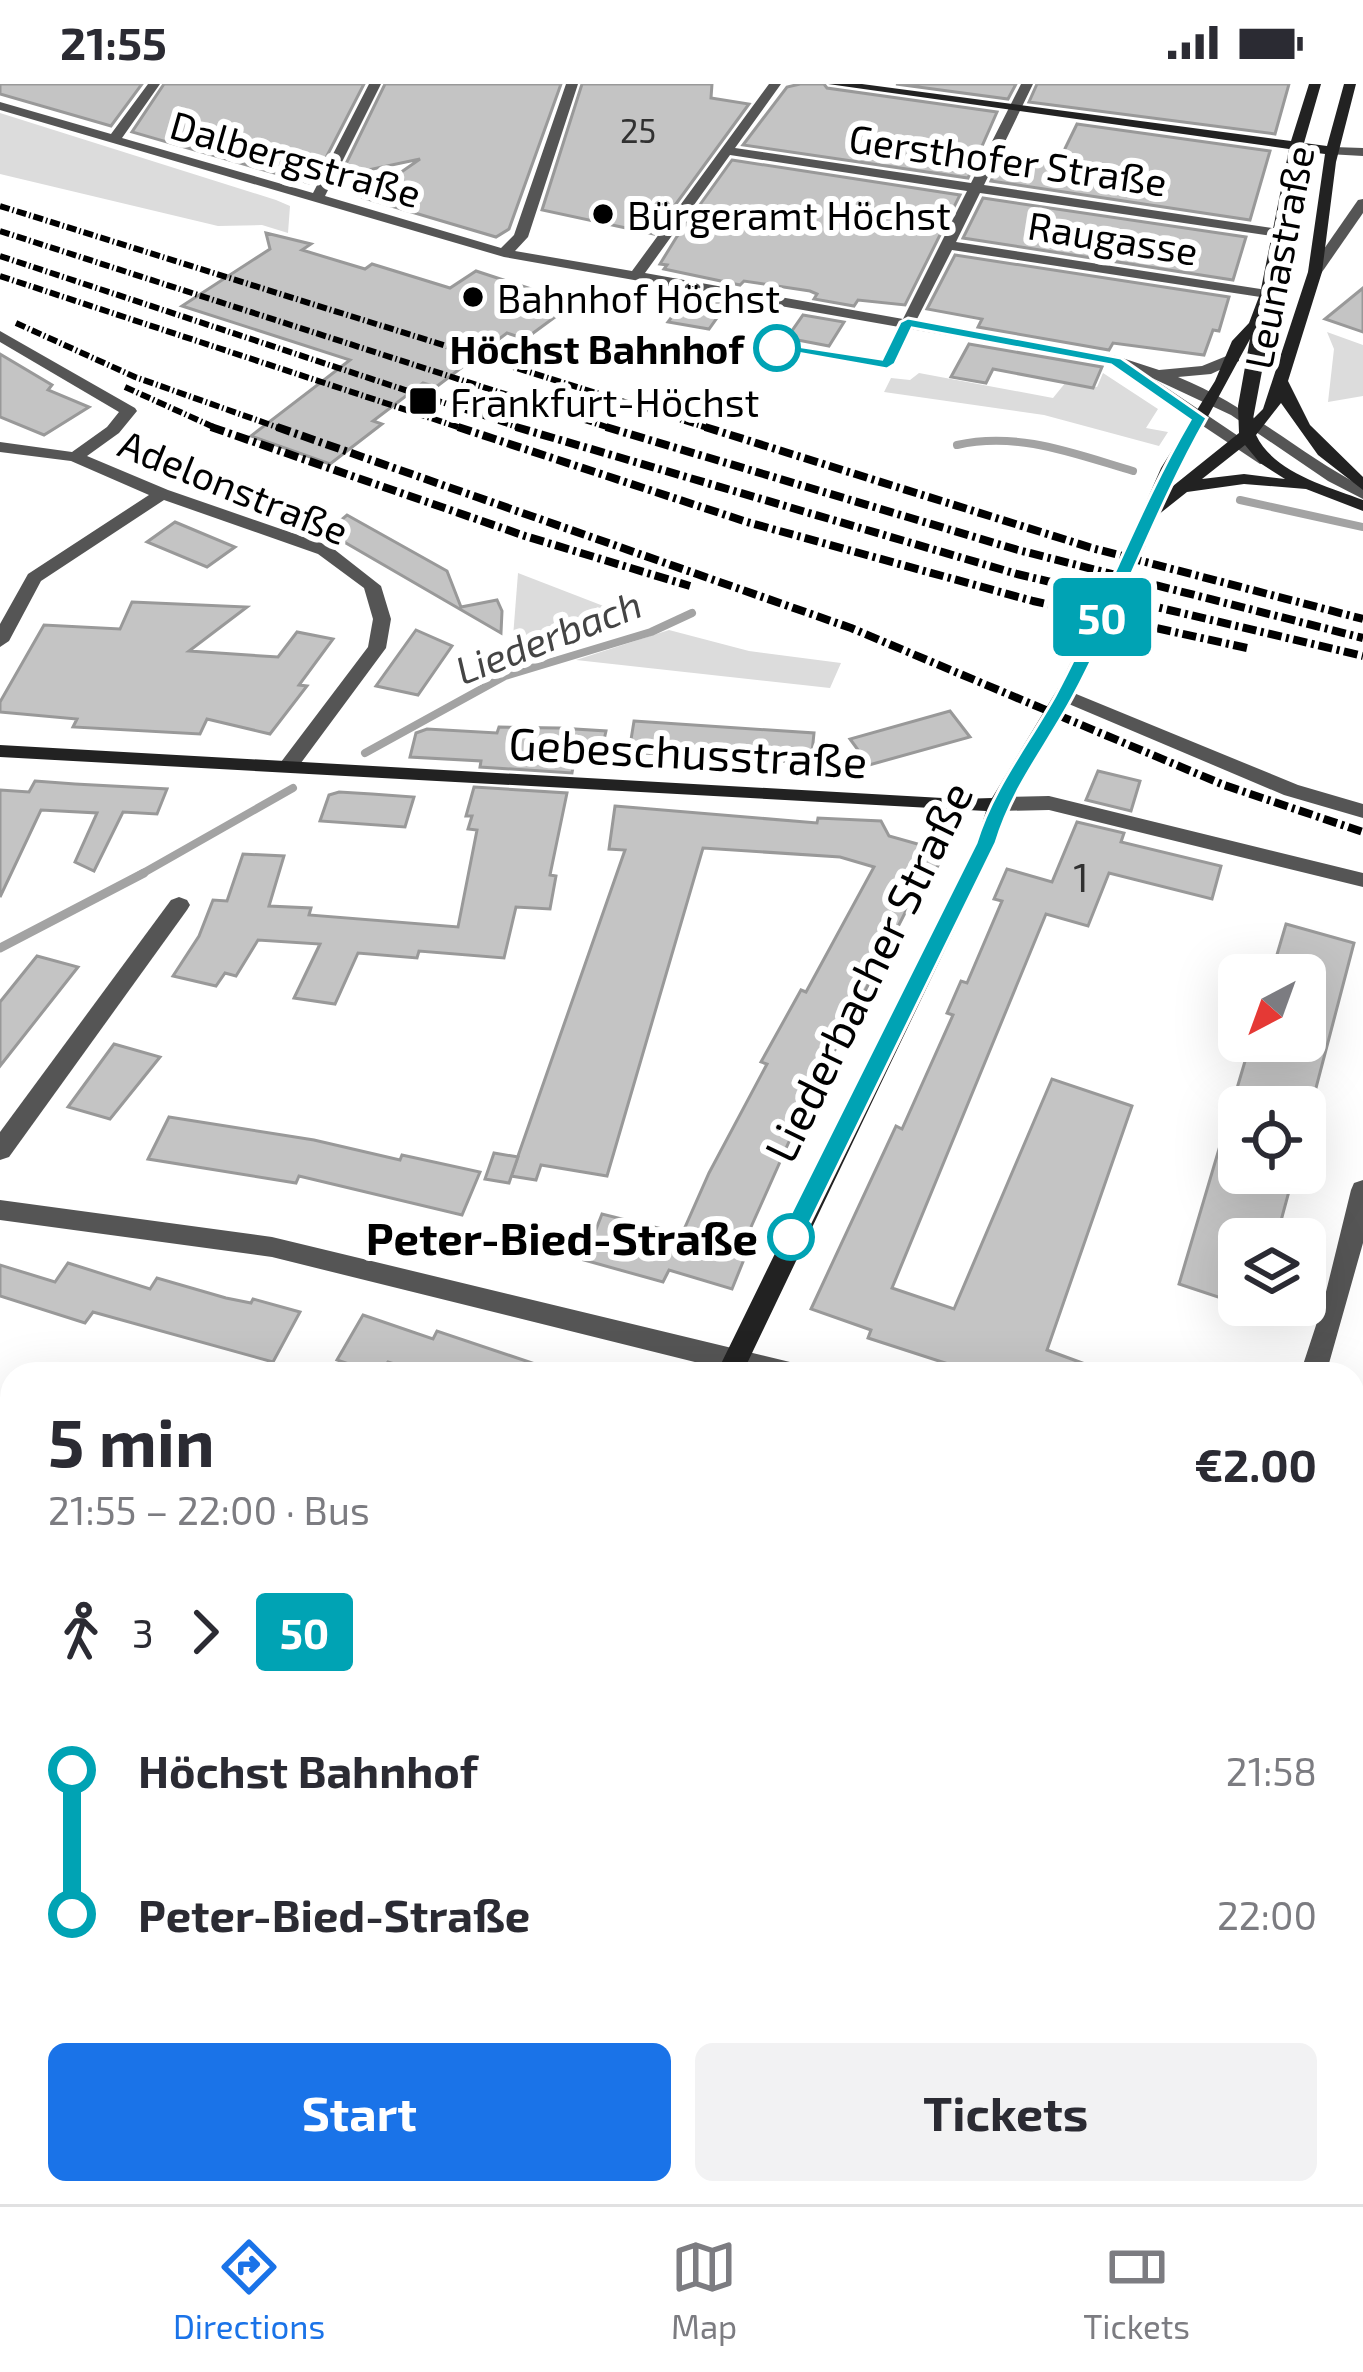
<!DOCTYPE html>
<html lang="en">
<head>
<meta charset="utf-8">
<style>
	:root { --surface:#fff; --page:#f2f2f3; --text:#2b2b33; --muted:#7c7c81; --line:#e1e1e2; --accent:#1a73e8 }
	body { margin:0; font-family:"Exo 2",sans-serif; background:var(--page); color:var(--text); height:100vh; display:flex; flex-direction:column; font-size:45px; white-space:nowrap }
	* { box-sizing:border-box; margin:0 }
	p { font-size:39px; color:var(--muted) }
	.icon { flex:none; width:66px; height:66px; fill:none; stroke:currentColor; stroke-width:2; stroke-linecap:round; stroke-linejoin:round }
	.map { position:relative; flex:1; overflow:hidden }
	.side { position:absolute; left:0px; top:1278px; width:1365px; height:843px; display:flex; flex-direction:column; background:var(--surface); border-radius:36px 36px 0 0; box-shadow:0 12px 48px #0002 }
	.side>* { flex:none }
	.badge { padding:0 24px; border-radius:9px; font-size:42px; line-height:78px }
	.needle { width:78px; rotate:221deg }
	.fabs { position:absolute; left:1218px; top:870px; display:grid; gap:24px }
	.fabs a { display:grid; place-items:center; width:108px; height:108px; border-radius:18px; background:var(--surface); box-shadow:0 12px 48px #0002; font-size:60px }
	.map>.badge { position:absolute; translate:-50% -50%; box-shadow:0 0 0 6px #fff }
	.legs { display:flex; align-items:center; gap:18px; height:132px; padding:0 48px; font-size:39px }
	.legs p { margin-inline-start:auto }
	.headline { display:flex; align-items:center; justify-content:space-between; height:204px; padding:0 48px }
	h1 { font-size:66px; font-weight:700; line-height:90px }
	.cta { display:flex; gap:24px; margin-top:auto; padding:24px 48px }
	.cta a { flex:1; height:138px; border-radius:18px; background:var(--accent); color:#fff; font-size:48px; font-weight:700; line-height:138px; text-align:center }
	.cta a+a { background:var(--page); color:var(--text) }
	ul { padding:0 48px; list-style:none }
	li { display:flex; align-items:center; gap:42px; height:144px; font-size:45px }
	li i { display:grid; place-items:center; width:18px; height:100%; margin:0 15px; background:currentColor }
	li i::after { content:''; width:30px; height:30px; margin:-15px; border:9px solid; border-radius:50%; background:var(--surface) }
	li p { margin-inline-start:auto }
	li:first-child i { background:linear-gradient(#0000 50%,currentColor 0) }
	li:last-child i { background:linear-gradient(currentColor 50%,#0000 0) }
	.status { display:flex; justify-content:space-between; align-items:center; height:84px; padding:0 60px; background:var(--surface); direction:ltr }
	.status svg { height:33px; fill:currentColor }
	.tabs { display:flex; justify-content:space-around; align-items:center; height:168px; border-top:3px solid var(--line); background:var(--surface); font-size:33px; color:var(--muted) }
	.tabs a { display:grid; justify-items:center; gap:6px }
	.tabs .current { color:var(--accent) }
	.map>svg:first-child { display:block }
	.green { fill:#dcdcdc }
	.lines { fill:none; stroke-linecap:round; stroke-linejoin:round }
	.stream-far1 { stroke:#a3a3a3; stroke-width:8 }
	.stream { stroke:#a3a3a3; stroke-width:9 }
	.building { fill:#c4c4c4; stroke:#999; stroke-width:3 }
	.secondary-tunnel { stroke:#d9d9d9; stroke-width:18; stroke-dasharray:18 9; stroke-linecap:butt }
	.street { fill:#555; fill-rule:evenodd }
	.secondary { fill:#222; fill-rule:evenodd }
	.rail-far1 { stroke:#000; stroke-width:6; stroke-dasharray:10 3 1.5 3; stroke-linecap:butt }
	.rail { stroke:#000; stroke-width:8; stroke-dasharray:14 4.5 3 4.5; stroke-linecap:butt }
	.line-1 { fill:#00a3b4; stroke:#fff; stroke-width:3 }
	.poi-dot { fill:#000; stroke:#fff; stroke-width:4.5 }
	.stop-1-dot { fill:#fff; stroke:#00a3b4; stroke-width:6 }
	.labels { text-anchor:middle; dominant-baseline:central; stroke-width:12; stroke-linejoin:round; paint-order:stroke }
	.far-number-label { font-size:33px; fill:#313131 }
	.far-street-label { font-size:39px; fill:#000; stroke:#fff }
	.far-poi-label { font-size:39px; fill:#000; stroke:#fff; text-anchor:start }
	.far-stop-label { font-size:39px; font-weight:bold; fill:#000; stroke:#fff; text-anchor:end }
	.far-water-label { font-size:39px; font-style:italic; fill:#444; stroke:#fff }
	.number-label { font-size:39px; fill:#313131 }
	.street-label { font-size:45px; fill:#000; stroke:#fff }
	.stop-label { font-size:45px; font-weight:bold; fill:#000; stroke:#fff; text-anchor:end }
</style>
</head>
<body>
<div class="status"><b>21:55</b><svg viewBox="0 0 49 12"><path d="M0 12V9h3v3zM5 12V6h3v6zM10 12V3h3v9zM15 12V0h3v12zM26 1h20v11H26zM47 4h2v5h-2z"/></svg></div>
<div class="map">
<svg width="1363" height="2120" viewBox="0 0 1363 2120">
	<rect width="100%" height="100%" fill="#fff"/>
	<g class="green">
		<polygon points="0,29 276,116 290,122 288,149 262,141 218,142 0,90"/>
		<polygon points="1327,248 1363,261 1363,312 1328,318 1334,265"/>
		<polygon points="919,289 1053,314 1066,298 1097,303 1103,289 1158,325 1146,344 1168,348 1159,362 1044,331 884,308 891,294 910,296"/>
		<polygon points="518,489 619,528 512,566"/>
		<polygon points="669,546 749,567 841,579 830,604 576,576"/>
	</g>
	<g class="lines">
		<g class="stream-far1">
			<path d="M957,361C1018,347 1075,370 1133,387"/>
			<polyline points="1240,416 1363,443"/>
			<polyline points="365,669 505,592 651,548 692,529"/>
			<polyline points="138,792 293,704"/>
		</g>
		<polyline class="stream" points="0,864 144,789"/>
	</g>
	<g class="building">
		<polygon points="0,0 142,0 111,42 0,10"/>
		<polygon points="164,0 364,0 314,97 309,99 132,48"/>
		<polygon points="385,0 561,0 509,145 496,153 364,114 420,75 340,92"/>
		<polygon points="582,0 712,0 711,14 749,20 654,150 542,126"/>
		<polygon points="800,0 824,0 827,4 997,28 968,94 743,61 787,3"/>
		<polygon points="896,0 1016,0 1008,15"/>
		<polygon points="1037,0 1289,0 1275,50 1029,18"/>
		<polygon points="1077,40 1270,67 1250,136 991,97 1004,70 1058,79"/>
		<polygon points="732,76 960,111 905,221 858,216 854,222 814,215 817,210 810,207 744,197 740,201 664,185 667,181 660,180 676,154"/>
		<polygon points="983,114 1246,153 1233,196 963,154"/>
		<polygon points="266,149 311,160 302,166 365,185 372,180 450,204 476,187 574,219 525,255 507,249 436,303 423,299 373,337 382,340 330,380 251,352 350,276 182,222 270,165"/>
		<polygon points="955,171 1229,213 1219,247 1213,246 1204,271 1113,259 1109,266 978,243 982,235 927,225"/>
		<polygon points="1363,204 1363,248 1325,235"/>
		<polygon points="689,210 729,217 709,245 668,238"/>
		<polygon points="803,231 844,238 829,262 787,254"/>
		<polygon points="969,260 1102,283 1093,304 993,285 986,299 951,293"/>
		<polygon points="0,270 52,301 48,306 89,323 44,351 0,333"/>
		<polygon points="347,431 447,487 461,523 497,516 502,527 501,549 327,448"/>
		<polygon points="175,438 235,463 207,483 147,458"/>
		<polygon points="132,518 247,523 189,567 278,573 297,548 333,555 299,601 307,602 270,650 207,635 200,650 73,643 77,635 0,628 0,618 44,541 120,545"/>
		<polygon points="416,546 452,562 418,611 376,602"/>
		<polygon points="950,627 970,653 869,681 850,655"/>
		<polygon points="634,637 814,649 811,679 629,668"/>
		<polygon points="499,643 559,644 606,647 600,674 574,677 572,689 480,683 481,677 410,673 416,649 427,645 497,649"/>
		<polygon points="1098,687 1140,697 1131,727 1086,716"/>
		<polygon points="35,697 75,700 167,705 157,730 123,728 94,787 75,778 97,729 41,726 0,813 0,706 29,708"/>
		<polygon points="474,703 567,709 550,791 556,792 550,825 516,823 504,874 419,867 417,874 358,869 335,920 294,914 320,860 258,856 236,892 225,889 216,902 173,892 199,852 213,816 227,817 243,770 284,772 269,822 311,824 309,831 458,843 477,746 468,745 472,732 466,732"/>
		<polygon points="339,708 372,710 414,713 405,743 320,737 329,711"/>
		<polygon points="615,722 817,739 818,734 881,737 889,752 946,768 912,826 907,825 796,1042 747,1152 753,1153 732,1205 669,1186 663,1198 584,1176 602,1130 682,1150 709,1089 767,980 761,978 801,906 806,908 874,783 840,773 703,764 607,1092 541,1081 536,1096 511,1092 625,766 609,765"/>
		<polygon points="1077,738 1124,749 1121,758 1221,782 1212,815 1109,789 1088,842 1046,830 892,1204 954,1225 1052,995 1132,1022 1047,1266 1104,1287 979,1290 868,1254 871,1246 811,1225 896,1042 902,1045 953,931 947,929 961,897 967,899 1002,817 994,815 1007,785 1052,798"/>
		<polygon points="1286,840 1354,859 1311,1023 1239,1023 1239,1089 1294,1089 1276,1155 1239,1155 1239,1220 1179,1200 1251,957 1305,957 1305,891 1271,891"/>
		<polygon points="37,872 78,883 0,982 0,918"/>
		<polygon points="114,960 160,973 110,1035 68,1023"/>
		<polygon points="169,1033 314,1056 400,1076 402,1071 480,1088 462,1131 299,1092 296,1099 148,1075"/>
		<polygon points="494,1069 518,1073 509,1099 485,1095"/>
		<polygon points="68,1179 150,1205 157,1194 226,1214 251,1219 253,1215 300,1228 273,1278 93,1228 85,1239 0,1212 0,1181 55,1198"/>
		<polygon points="363,1231 433,1255 437,1247 553,1286 552,1290 426,1290 388,1278 378,1290 337,1276"/>
	</g>
	<g class="lines">
		<polyline class="secondary-tunnel" points="1072,596 1139,455"/>
		<g class="street">
			<path d="M148,0H160L122,54L313,109L369,0H381L325,112L501,164L514,151L566,0H578L528,153L515,167L632,187L769,0H781L735,64L971,99L1021,0H1033L984,101L1279,145L1286,149L1279,153L980,109L956,158L1267,206L1274,210L1267,214L952,166L916,237L1116,272L1159,286L1202,282L1229,271H1239V277L1211,290L1178,293C1247,321 1299,369 1363,403V415L1328,397L1231,331L1152,294L1274,376L1260,380L1137,298L1135,295L1142,290L1114,281L504,173L0,26V18L111,50ZM730,71L967,107L903,235L645,189Z"/>
			<polygon points="1333,63 1363,64 1363,72 1328,70 1328,64"/>
			<polygon points="1363,115 1363,129 1320,191 1310,191 1310,185 1358,116"/>
			<polygon points="0,247 135,324 137,327 119,349 87,372 168,406 330,462 381,502 391,535 386,564 295,687 281,687 278,682 368,563 373,535 364,504 318,470 164,416 41,497 9,557 0,563 0,540 28,490 149,411 71,377 0,368 0,358 72,368 107,343 119,328 0,258"/>
			<polygon points="1064,605 1298,701 1363,720 1363,734 1284,711 1057,615 1057,607"/>
			<polygon points="1049,712 1363,789 1363,803 1049,726 998,727 988,720 998,713"/>
			<polygon points="179,813 187,816 190,821 187,826 9,1073 0,1076 0,1048 171,816"/>
			<polygon points="1363,1096 1363,1159 1326,1290 1300,1290 1323,1220 1351,1106 1354,1099"/>
			<polygon points="0,1116 272,1153 790,1278 799,1282 803,1290 743,1290 272,1173 0,1136"/>
			<polygon points="1353,1494 1363,1498 1363,1526 1353,1522"/>
			<polygon points="0,1521 12,1523 12,1551 0,1549"/>
			<polygon points="1353,2049 1363,2053 1363,2089 1353,2085"/>
		</g>
		<g class="secondary">
			<path d="M828,0H862L1291,57L1309,0H1321L1304,59L1327,62L1344,0H1356L1336,78L1322,188L1288,297L1310,341L1363,393V406L1318,371L1281,319L1256,351C1274,389 1327,402 1363,416V427L1306,405L1244,400L1187,408L1158,431L1145,459L1130,455L1161,384L1215,297L1232,257L1249,239L1260,210L1289,65ZM1302,67L1325,70L1308,188L1263,325L1253,335L1265,271L1264,240L1274,210ZM1250,255L1238,322L1239,349L1168,406ZM1245,361L1260,379L1285,395L1244,390L1202,395Z"/>
			<polygon points="1072,590 1081,596 1008,720 996,759 742,1290 716,1290 976,759 986,727 0,673 0,661 960,715 992,714 1063,596"/>
			<polygon points="420,2109 456,2109 452,2120 416,2120"/>
		</g>
		<g class="rail-far1">
			<polyline points="0,122 714,346"/>
			<polyline points="0,147 616,346"/>
			<polyline points="0,172 526,346"/>
			<polyline points="0,192 467,346"/>
			<polyline points="16,239 135,293 285,346"/>
			<polyline points="125,303 220,346"/>
		</g>
		<g class="rail">
			<polyline points="211,343 525,452 690,502"/>
			<polyline points="277,343 851,544 1224,701 1363,748"/>
			<polyline points="458,343 747,438 1033,517 1247,564"/>
			<polyline points="516,343 1017,490 1363,572"/>
			<polyline points="606,343 1018,466 1363,554"/>
			<polyline points="705,343 1092,464 1363,535"/>
		</g>
	</g>
	<path class="line-1" d="M908,234L1121,274L1207,334C1156,424 1122,521 1074,611C1047,662 1012,704 996,759L803,1153L791,1163L779,1153L976,759C993,704 1027,662 1055,612C1104,521 1138,425 1190,336L1111,281L912,244L895,280L887,285L769,264L777,259L882,275L900,238Z"/>
	<g class="poi-dot">
		<circle cx="603" cy="130" r="12"/>
		<circle cx="473" cy="213" r="12"/>
		<rect x="408" y="302" width="30" height="30" rx="6"/>
	</g>
	<g class="stop-1-dot">
		<circle cx="777" cy="264" r="21"/>
		<circle cx="791" cy="1153" r="21"/>
	</g>
	<g class="labels">
		<g class="far-number-label">
			<text x="638" y="46">25</text>
		</g>
		<g class="far-street-label">
			<text transform="translate(296 74) rotate(16)">Dalbergstraße</text>
			<text transform="translate(1008 75) rotate(8)">Gersthofer Straße</text>
			<text transform="translate(1113 153) rotate(9)">Raugasse</text>
			<text transform="translate(1278 173) rotate(-79)">Leunastraße</text>
			<text transform="translate(234 402) rotate(22)">Adelonstraße</text>
		</g>
		<g class="far-poi-label">
			<text x="627" y="130">Bürgeramt Höchst</text>
			<text x="497" y="213">Bahnhof Höchst</text>
			<text x="450" y="317">Frankfurt-Höchst</text>
		</g>
		<g class="far-stop-label">
			<text x="744" y="264">Höchst Bahnhof</text>
		</g>
		<g class="far-water-label">
			<text transform="translate(548 552) rotate(-21)">Liederbach</text>
		</g>
		<g class="number-label">
			<text x="1081" y="792">1</text>
		</g>
		<g class="street-label">
			<text transform="translate(688 667) rotate(3)">Gebeschusstraße</text>
			<text transform="translate(867 887) rotate(-64)">Liederbacher Straße</text>
		</g>
		<g class="stop-label">
			<text x="758" y="1153">Peter-Bied-Straße</text>
		</g>
	</g>
</svg>
<div class="fabs">
<a><svg class="needle" viewBox="-14 -14 28 28"><path d="M0-13l5 13h-10z" fill="#e53935"/><path d="M0 13l5-13h-10z" fill="#7c7c81"/></svg></a>
<a><svg class="icon" aria-label="locate" viewBox="0 0 24 24"><circle cx="12" cy="12" r="6"/><path d="M12 2v4M12 18v4M2 12h4M18 12h4"/></svg></a>
<a><svg class="icon" aria-label="layers" viewBox="0 0 24 24"><path d="M12 4l9 5-9 5-9-5zM3 14l9 5 9-5"/></svg></a>
</div>
<b class="badge" style="left:1102px;top:533px;background:#00a3b4;color:#fff">50</b>
<section class="side">
<div class="headline"><div><h1>5 min</h1><p>21:55 – 22:00 · Bus</p></div><b>€2.00</b></div>
<div class="legs"><svg class="icon" aria-label="walk" viewBox="0 0 24 24"><circle cx="13" cy="4" r="2"/><path d="M13 8l-2 6 4 7M11 14l-3 7M7 12l3-4h3l4 4"/></svg>3<svg class="icon" aria-label="forward" viewBox="0 0 24 24"><path d="M9 5l7 7-7 7"/></svg><b class="badge" style="background:#00a3b4;color:#fff">50</b></div>
<ul>
<li><i style="color:#00a3b4"></i><b>Höchst Bahnhof</b><p>21:58</p></li>
<li><i style="color:#00a3b4"></i><b>Peter-Bied-Straße</b><p>22:00</p></li>
</ul>
<div class="cta"><a>Start</a><a>Tickets</a></div>
</section>
</div>
<nav class="tabs">
<a class="current"><svg class="icon" aria-label="directions" viewBox="0 0 24 24"><path d="M12 3l9 9-9 9-9-9zM9 14v-3h6M13 9l2 2-2 2"/></svg>Directions</a>
<a><svg class="icon" aria-label="map" viewBox="0 0 24 24"><path d="M3 6l6-2 6 2 6-2v14l-6 2-6-2-6 2zM9 4v14M15 6v14"/></svg>Map</a>
<a><svg class="icon" aria-label="tickets" viewBox="0 0 24 24"><path d="M3 7h18v10H3zM15 7v10"/></svg>Tickets</a>
</nav>
</body>
</html>
